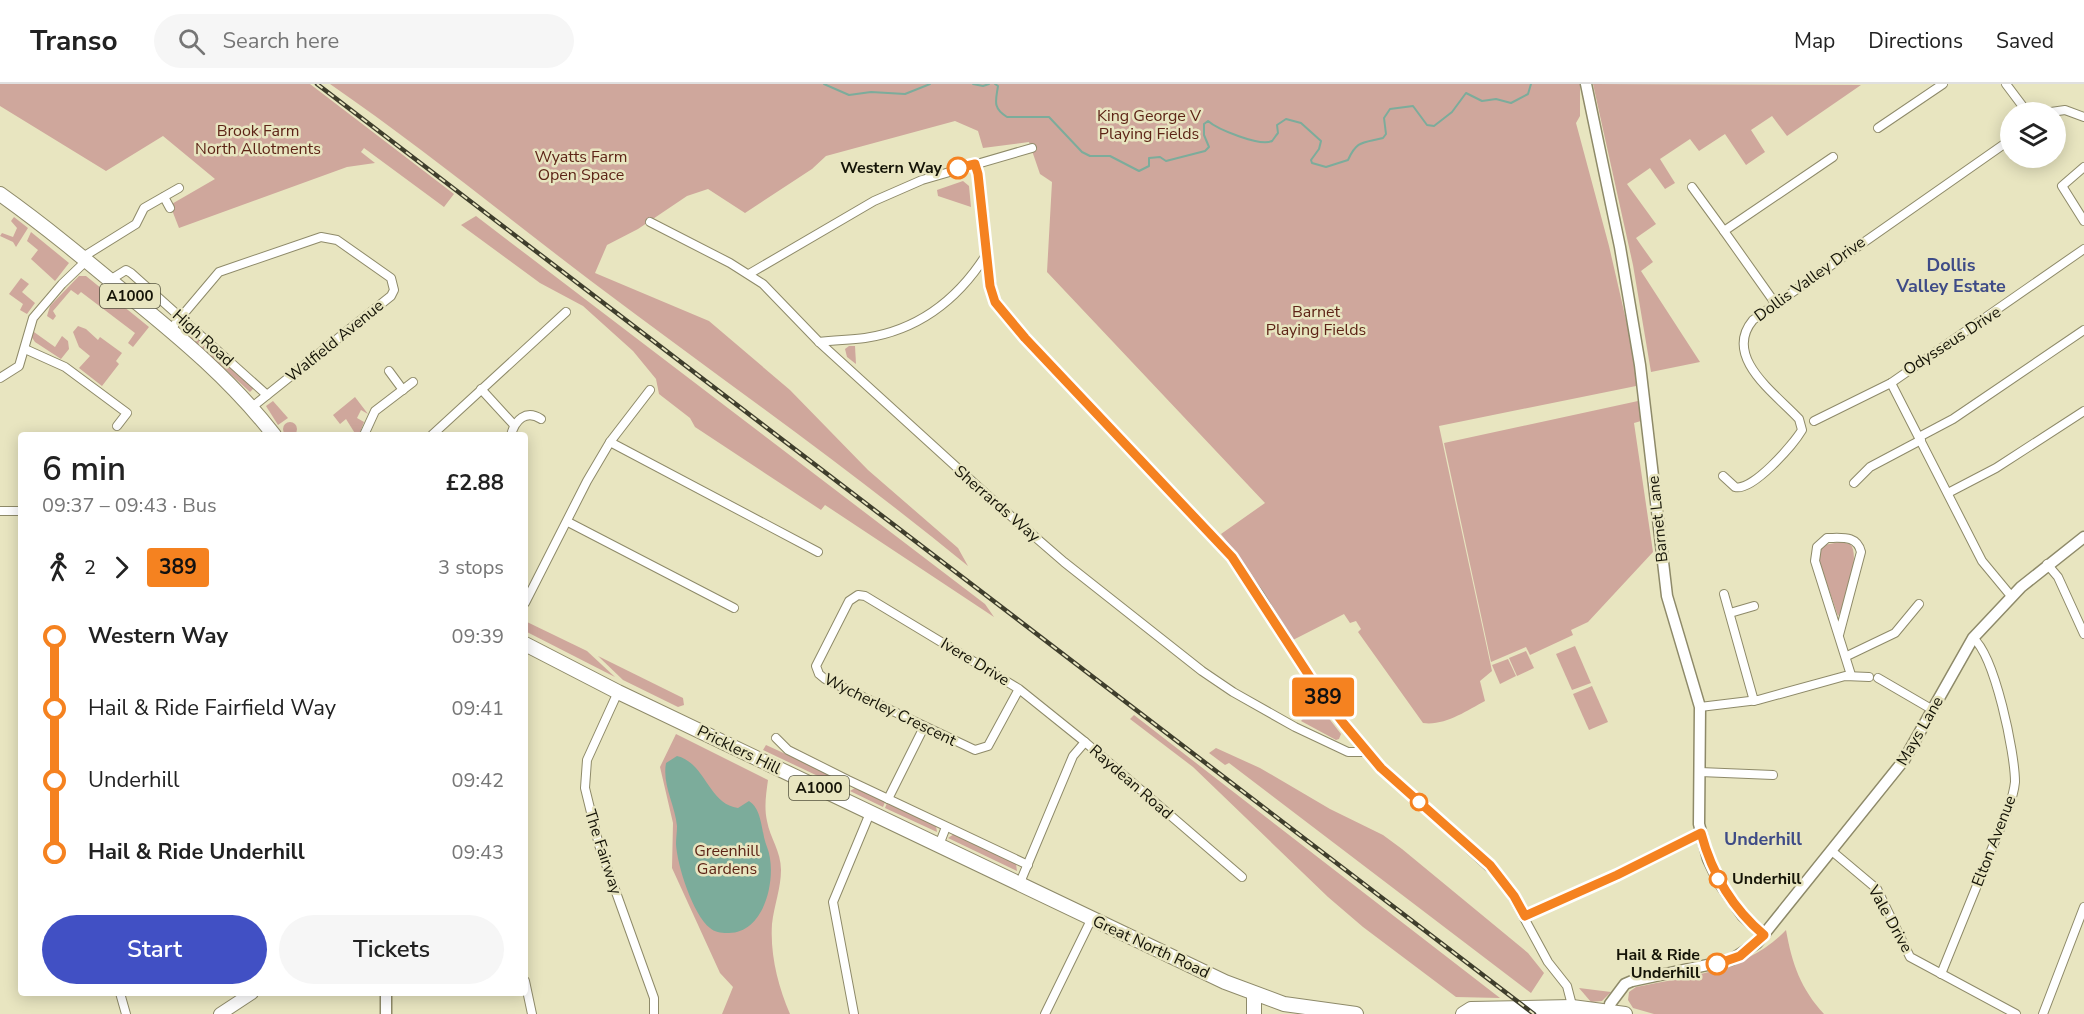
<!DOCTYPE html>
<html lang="en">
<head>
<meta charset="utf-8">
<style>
	:root { --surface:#fff; --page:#f6f6f6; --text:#222; --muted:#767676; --line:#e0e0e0; --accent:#4150c4 }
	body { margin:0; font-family:"Nunito Sans",sans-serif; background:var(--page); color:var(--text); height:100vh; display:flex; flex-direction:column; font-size:22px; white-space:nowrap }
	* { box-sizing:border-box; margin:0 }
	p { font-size:20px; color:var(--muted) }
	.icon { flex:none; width:33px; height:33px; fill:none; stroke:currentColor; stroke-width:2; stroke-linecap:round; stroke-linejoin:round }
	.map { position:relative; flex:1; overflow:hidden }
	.drawer { position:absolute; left:18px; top:348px; width:510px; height:564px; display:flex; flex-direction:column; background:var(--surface); border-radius:6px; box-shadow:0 3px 15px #0003 }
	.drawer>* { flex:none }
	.badge { padding:0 12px; border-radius:4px; font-size:21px; line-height:39px }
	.fabs { position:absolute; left:2000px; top:18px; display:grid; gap:12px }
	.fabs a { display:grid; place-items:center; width:66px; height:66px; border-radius:50%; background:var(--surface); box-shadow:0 3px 15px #0003; font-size:30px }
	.map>.badge { position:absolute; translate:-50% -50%; box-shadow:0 0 0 3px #fff }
	.legs { display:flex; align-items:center; gap:9px; height:66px; padding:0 24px; font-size:20px }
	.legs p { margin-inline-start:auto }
	.overview { display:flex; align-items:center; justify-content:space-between; height:102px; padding:0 24px }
	h1 { font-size:33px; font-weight:600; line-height:45px }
	.primary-button { display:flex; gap:12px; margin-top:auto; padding:12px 24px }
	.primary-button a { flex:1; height:69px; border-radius:36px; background:var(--accent); color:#fff; font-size:24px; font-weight:600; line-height:69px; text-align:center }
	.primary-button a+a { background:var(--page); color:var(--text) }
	ul { padding:0 24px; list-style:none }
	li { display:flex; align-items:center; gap:21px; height:72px; font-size:22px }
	li i { display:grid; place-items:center; width:9px; height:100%; margin:0 8px; background:currentColor }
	li i::after { content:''; width:15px; height:15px; margin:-8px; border:4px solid; border-radius:50%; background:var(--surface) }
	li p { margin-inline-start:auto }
	li:first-child i { background:linear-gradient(#0000 50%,currentColor 0) }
	li:last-child i { background:linear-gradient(currentColor 50%,#0000 0) }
	header { display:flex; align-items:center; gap:36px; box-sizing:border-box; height:84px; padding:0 30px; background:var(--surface); border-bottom:2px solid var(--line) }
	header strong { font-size:28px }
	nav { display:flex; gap:33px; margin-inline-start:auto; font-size:21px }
	.search { width:420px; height:54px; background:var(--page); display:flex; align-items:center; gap:15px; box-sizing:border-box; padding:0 21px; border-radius:33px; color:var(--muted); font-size:22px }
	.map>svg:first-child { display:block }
	.green { fill:#cfa79c }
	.water { fill:#7cac9b }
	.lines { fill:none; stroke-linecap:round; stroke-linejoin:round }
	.stream { stroke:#7cac9b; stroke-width:2 }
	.minor-casing { stroke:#8e8a69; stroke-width:10 }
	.tertiary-casing { stroke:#8e8a69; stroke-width:13 }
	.secondary-casing { stroke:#8e8a69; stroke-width:14 }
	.primary-casing { stroke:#8e8a69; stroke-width:16 }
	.minor { stroke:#fff; stroke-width:8 }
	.tertiary { stroke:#fff; stroke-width:10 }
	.secondary { stroke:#fff; stroke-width:12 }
	.primary { stroke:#fff; stroke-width:14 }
	.rail-casing { stroke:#3f3e2c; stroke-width:4.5 }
	.rail { stroke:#e8e5c0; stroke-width:2; stroke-dasharray:7; stroke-linecap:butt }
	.line-1-casing { stroke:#fff; stroke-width:14 }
	.line-1 { stroke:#f58220; stroke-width:9 }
	.stop-1-dot { fill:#fff; stroke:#f58220; stroke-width:3 }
	.labels { text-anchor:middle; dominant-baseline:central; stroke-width:5; stroke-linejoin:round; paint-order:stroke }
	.shield { fill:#e8e5c0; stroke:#54533e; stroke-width:1.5 }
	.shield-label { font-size:15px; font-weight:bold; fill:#151407 }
	.park-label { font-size:16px; fill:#5d2416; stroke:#e8e5c0 }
	.stop-label { font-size:16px; font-weight:bold; fill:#151407; stroke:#e8e5c0; text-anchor:end }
	.street-label { font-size:16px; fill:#151407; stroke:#e8e5c0 }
	.neighbourhood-label { font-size:18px; font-weight:bold; fill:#3e4b87; stroke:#e8e5c0 }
</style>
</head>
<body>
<header>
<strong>Transo</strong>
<div class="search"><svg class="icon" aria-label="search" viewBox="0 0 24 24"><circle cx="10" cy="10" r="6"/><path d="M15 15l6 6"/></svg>Search here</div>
<nav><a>Map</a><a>Directions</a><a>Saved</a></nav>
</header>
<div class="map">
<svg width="2084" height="930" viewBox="0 0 2084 930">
	<rect width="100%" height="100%" fill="#e8e5c0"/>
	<g class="green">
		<polygon points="0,0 310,0 454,110 444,123 364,64 361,68 375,79 347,83 179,144 170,121 215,95 163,52 106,87 0,22"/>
		<path d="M330,0H1580V32L1576,39L1609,162L1641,301L1439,342L1492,587L1480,597L1485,617C1466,627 1445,642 1423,639L1358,548L1361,545L1356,537L1350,539L1344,530L1293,556L1250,488L1221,450L1265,419L1047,188L1052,98L1040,90L1029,58L983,64L978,47L955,37L826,72L812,85L745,129L708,105L687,112L638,145L607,161L595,189L709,237L790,306L868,386L958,464L968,482C846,382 717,292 591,197C504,131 420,62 330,0Z"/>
		<polygon points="1593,0 1861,1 1787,52 1772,32 1751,46 1765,68 1746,81 1725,50 1699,67 1690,55 1660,75 1675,99 1665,105 1650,84 1627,100 1656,140 1636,154 1653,178 1641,187 1700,278 1651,288 1633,181"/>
		<polygon points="963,97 969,102 971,123 938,112 937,106"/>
		<polygon points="476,132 985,520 994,533 825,421 821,426 695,343 690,334 659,310 656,295 633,267 583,222 540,199 461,141"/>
		<polygon points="14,133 28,144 16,163 13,158 0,152 2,149 13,153 17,144 11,137"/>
		<polygon points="31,148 69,179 55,197 31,175 38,166 27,157"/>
		<polygon points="79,192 86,192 149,243 133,263 128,259 135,249 81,208 78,211 71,206 53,227 56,232 53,236 47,232 50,222"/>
		<polygon points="21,194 29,200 22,208 35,219 27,230 20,226 23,220 9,210"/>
		<polygon points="183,239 254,304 250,308 182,246"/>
		<polygon points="78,242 86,245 98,256 100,253 122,269 116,277 119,280 102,302 79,284 90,272 79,263 73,248"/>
		<polygon points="34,248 55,263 62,252 68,257 69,265 61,275 35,258 31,252"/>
		<polygon points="849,262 855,262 856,280 847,273 845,265"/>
		<polygon points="355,313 368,330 361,326 357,334 364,338 359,351 356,351 346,335 340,340 333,331"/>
		<polygon points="273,317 288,334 278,341 266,322"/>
		<polygon points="1638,317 1641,337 1634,339 1653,468 1588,538 1571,546 1573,551 1530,571 1526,563 1491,578 1444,359"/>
		<circle cx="290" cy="345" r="7"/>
		<path d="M1840,458L1850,460C1861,469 1846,522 1838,532L1818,474L1820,465L1824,461Z"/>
		<polygon points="525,537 587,567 615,593 525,547"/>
		<polygon points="1575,562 1591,599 1572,606 1556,570"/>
		<polygon points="1526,567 1534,584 1517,592 1509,574"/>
		<polygon points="598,572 683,614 684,621 678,623 623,596"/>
		<polygon points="1508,575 1516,592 1500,600 1492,581"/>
		<polygon points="1592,602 1608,638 1589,646 1573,610"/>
		<polygon points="1317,619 1341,650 1339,655 1336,656 1301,637"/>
		<polygon points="1134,631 1500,914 1456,913 1363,843 1328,813 1193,683 1130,635"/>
		<path d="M676,650L768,696C766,710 764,724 767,737C770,754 781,767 781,786C781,804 774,822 772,840C770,871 778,902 790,930H722L733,903L720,889L672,784L673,739L660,683Z"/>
		<polygon points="766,661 838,694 839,702 763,666"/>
		<polygon points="1216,664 1260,684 1330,725 1383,751 1402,765 1528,869 1544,889 1531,909 1229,679 1225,681 1209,669"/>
		<polygon points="855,704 885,718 883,723 850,707"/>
		<polygon points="887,719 936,742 937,748 885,724"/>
		<polygon points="954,750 1016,780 1017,787 948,754"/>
		<path d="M1786,846C1792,880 1801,905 1824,930H1654L1633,924L1628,916L1629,908L1636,903C1689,892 1747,887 1786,846Z"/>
		<polygon points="1579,904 1611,908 1602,917 1591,918"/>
	</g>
	<path class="water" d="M677,672C706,679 708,720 738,724L749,717C763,726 761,749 767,763C778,790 766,851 727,849C721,849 714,848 710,844C693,831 677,781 676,760C676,754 677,748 677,742C675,721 662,701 666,679Z"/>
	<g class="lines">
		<g class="stream">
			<polyline points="824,0 849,11 871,8 905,10 930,0"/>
			<polyline points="973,0 983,2 989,0"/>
			<path d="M995,0L998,2C996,16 992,24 1007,33H1049L1082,68L1090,72H1110L1139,87L1149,82V74L1160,73L1166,77L1205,67L1209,63L1204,51V40L1208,37C1217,45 1260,63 1272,57C1273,56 1277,50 1278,49L1277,41L1286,35L1301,39L1321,57L1319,65L1311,76L1312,79L1326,83L1348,76C1357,56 1363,59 1383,54L1386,50L1384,34L1390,25L1413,22L1427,41L1434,42L1452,28L1466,9L1482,17L1496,15L1511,19L1528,10L1531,0"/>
		</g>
		<g class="minor-casing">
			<g id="minor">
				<polyline points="2006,0 2027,28"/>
				<polyline points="2051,28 2065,26 2084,33"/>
				<polyline points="1878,44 1943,0"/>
				<polyline points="975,80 984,130 986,170 994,214 1025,254 1232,473 1259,510 1323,613 1344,641 1381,684 1504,797 1548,878 1567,902 1573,925"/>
				<polyline points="2084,83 2062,102 2084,137"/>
				<polyline points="1692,103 1724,147"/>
				<polyline points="164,113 170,124"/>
				<polyline points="650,138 730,179 763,200 819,258 997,420 1064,478 1202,587 1233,608 1295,643 1348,668 1367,668"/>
				<polyline points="83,173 136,140 144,124 179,104"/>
				<polyline points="749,190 874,117 922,96 1032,64"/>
				<polyline points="110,196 126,186 131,189 267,311"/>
				<polyline points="1775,219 1724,147 1833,73"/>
				<polyline points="170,246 219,188 321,153 337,156 391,194 394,206 391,212 252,323"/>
				<path d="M819,258C835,256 850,256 865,254C918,246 958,215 986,171"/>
				<polyline points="25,265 65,283 127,329 117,342"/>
				<polyline points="389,287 403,306"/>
				<polyline points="0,294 19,282 33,234 62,200 86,177"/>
				<polyline points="1891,299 1982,477 2011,512"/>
				<polyline points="481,305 514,341"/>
				<polyline points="1814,337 1891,299 2084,165"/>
				<polyline points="364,351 375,327 413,298"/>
				<polyline points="432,351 566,228"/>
				<path d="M511,351C515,336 526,325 541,335"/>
				<polyline points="1919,353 1953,335 2084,246"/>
				<polyline points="610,358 818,468"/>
				<path d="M1723,392L1735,403C1752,408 1793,361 1802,346L1799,335C1776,310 1722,273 1753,236L2010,56"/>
				<polyline points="1854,399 1870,383 1921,356"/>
				<polyline points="1948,409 1996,384 2084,327"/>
				<polyline points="0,427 21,427"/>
				<polyline points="568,438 734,524"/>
				<polyline points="2047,480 2058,493 2084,550"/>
				<polyline points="1724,510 1754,617"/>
				<polyline points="525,519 587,397 610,358 650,306"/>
				<polyline points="1730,529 1754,522"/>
				<path d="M1839,551L1861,468C1857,451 1842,454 1827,454L1817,463L1815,477L1851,591"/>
				<polyline points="1847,572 1895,549 1919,520"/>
				<polyline points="1878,594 1933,626"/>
				<polyline points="1019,605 988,662 975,666 825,595 819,590 816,582 849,517 858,511 865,512 1019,605 1085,658"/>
				<polyline points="618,608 587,676 585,704 599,761 654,914 654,930"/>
				<polyline points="1700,623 1758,616 1845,592 1869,593"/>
				<polyline points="776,654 788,666 848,696 1028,781"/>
				<polyline points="1700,688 1773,691"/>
				<polyline points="888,715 924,643"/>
				<polyline points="939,761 946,743"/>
				<polyline points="1833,768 1877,805 1910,873 2016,930"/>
				<polyline points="1019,801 1073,672 1085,658 1242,793"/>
				<polyline points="1525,832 1617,791 1701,749"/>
				<path d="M1941,890L2008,725C2011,717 2014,708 2015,698C2015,669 1995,572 1973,554"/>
				<polyline points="525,897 532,930"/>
				<polyline points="120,909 126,930"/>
				<polyline points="854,930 833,818 870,729"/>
				<polyline points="1045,930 1091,836"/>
				<polyline points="2043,930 2084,823"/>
			</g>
		</g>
		<g class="tertiary-casing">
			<g id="tertiary">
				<polyline points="1586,0 1620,163 1640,281 1667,512 1700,623 1699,740 1708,775 1719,798 1743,832 1764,851"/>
				<polyline points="386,909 386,930"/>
				<polyline points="1611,930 1610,920 1625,900 1632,897 1731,876 1757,859 1904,676 1973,554 2021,503 2084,453"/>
			</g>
		</g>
		<g class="secondary-casing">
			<polyline id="secondary" points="220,930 252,909"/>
		</g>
		<g class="primary-casing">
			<g id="primary">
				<path d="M0,110C45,142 87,177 129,212C182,255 232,297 274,351"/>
				<polyline points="525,560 618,608 1225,898 1284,920 1356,930"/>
				<polyline points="1254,910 1254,930"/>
				<polyline points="1463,930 1471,925 1572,923 1625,930"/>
			</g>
		</g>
		<use href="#minor" class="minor"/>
		<use href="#tertiary" class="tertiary"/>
		<use href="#secondary" class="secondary"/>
		<use href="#primary" class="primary"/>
		<g class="rail-casing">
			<polyline id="rail" points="317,0 1534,930"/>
		</g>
		<use href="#rail" class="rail"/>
	</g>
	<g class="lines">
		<g class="line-1-casing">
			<path id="line-1" d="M958,84L975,80L978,90L990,202L995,218L1025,254L1232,473L1323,613L1344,640L1381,684L1490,781L1514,812L1525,832L1617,791L1701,749C1712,790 1732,824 1764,851L1740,872L1717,880"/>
		</g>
		<use href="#line-1" class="line-1"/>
	</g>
	<g class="stop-1-dot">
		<circle cx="958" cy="84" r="10"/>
		<circle cx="1419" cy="718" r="8"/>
		<circle cx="1718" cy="795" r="8"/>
		<circle cx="1717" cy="880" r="10"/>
	</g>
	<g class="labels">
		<g class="shield">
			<rect x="100" y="200" width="60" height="24" rx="4.5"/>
			<rect x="789" y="692" width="60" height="24" rx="4.5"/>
		</g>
		<g class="shield-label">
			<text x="130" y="212">A1000</text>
			<text x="819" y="704">A1000</text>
		</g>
		<g class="park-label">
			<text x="1149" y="32">King George V<tspan x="1149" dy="18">Playing Fields</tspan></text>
			<text x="258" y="47">Brook Farm<tspan x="258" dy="18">North Allotments</tspan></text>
			<text x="581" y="73">Wyatts Farm<tspan x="581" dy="18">Open Space</tspan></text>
			<text x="1316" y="228">Barnet<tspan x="1316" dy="18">Playing Fields</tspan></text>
			<text x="727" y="767">Greenhill<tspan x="727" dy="18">Gardens</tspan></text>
		</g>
		<g class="stop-label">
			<text x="942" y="84">Western Way</text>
			<text x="1732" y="795" text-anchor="start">Underhill</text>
			<text x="1700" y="871">Hail &amp; Ride<tspan x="1700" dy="18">Underhill</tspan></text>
		</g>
		<g class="street-label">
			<text transform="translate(1810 195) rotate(-36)">Dollis Valley Drive</text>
			<text transform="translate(203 254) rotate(42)">High Road</text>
			<text transform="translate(335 257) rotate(-39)">Walfield Avenue</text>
			<text transform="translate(1952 257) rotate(-33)">Odysseus Drive</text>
			<text transform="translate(997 420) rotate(41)">Sherrards Way</text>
			<text transform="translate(1658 435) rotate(-96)">Barnet Lane</text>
			<text transform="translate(975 578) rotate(31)">Ivere Drive</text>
			<text transform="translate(890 626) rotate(26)">Wycherley Crescent</text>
			<text transform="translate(1920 647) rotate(-60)">Mays Lane</text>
			<text transform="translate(739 666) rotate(26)">Pricklers Hill</text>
			<text transform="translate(1131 698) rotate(41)">Raydean Road</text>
			<text transform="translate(1994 757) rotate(-69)">Elton Avenue</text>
			<text transform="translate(603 768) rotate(72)">The Fairway</text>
			<text transform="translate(1890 835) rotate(61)">Vale Drive</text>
			<text transform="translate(1151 863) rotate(25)">Great North Road</text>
		</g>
		<g class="neighbourhood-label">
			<text x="1951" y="181">Dollis<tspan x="1951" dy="21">Valley Estate</tspan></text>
			<text x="1763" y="755">Underhill</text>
		</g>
	</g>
</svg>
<div class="fabs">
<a><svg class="icon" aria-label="layers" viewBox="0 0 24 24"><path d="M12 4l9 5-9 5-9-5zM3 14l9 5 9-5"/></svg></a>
</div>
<b class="badge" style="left:1323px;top:613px;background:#f58220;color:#111">389</b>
<section class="drawer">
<div class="overview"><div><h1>6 min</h1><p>09:37 – 09:43 · Bus</p></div><b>£2.88</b></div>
<div class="legs"><svg class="icon" aria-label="walk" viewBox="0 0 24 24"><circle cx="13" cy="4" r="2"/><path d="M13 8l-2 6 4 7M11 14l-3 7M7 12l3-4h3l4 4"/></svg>2<svg class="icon" aria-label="forward" viewBox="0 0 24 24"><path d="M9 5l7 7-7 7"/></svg><b class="badge" style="background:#f58220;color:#111">389</b><p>3 stops</p></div>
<ul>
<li><i style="color:#f58220"></i><b>Western Way</b><p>09:39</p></li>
<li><i style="color:#f58220"></i><span>Hail &amp; Ride Fairfield Way</span><p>09:41</p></li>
<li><i style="color:#f58220"></i><span>Underhill</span><p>09:42</p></li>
<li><i style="color:#f58220"></i><b>Hail &amp; Ride Underhill</b><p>09:43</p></li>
</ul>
<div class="primary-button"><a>Start</a><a>Tickets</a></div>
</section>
</div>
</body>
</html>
